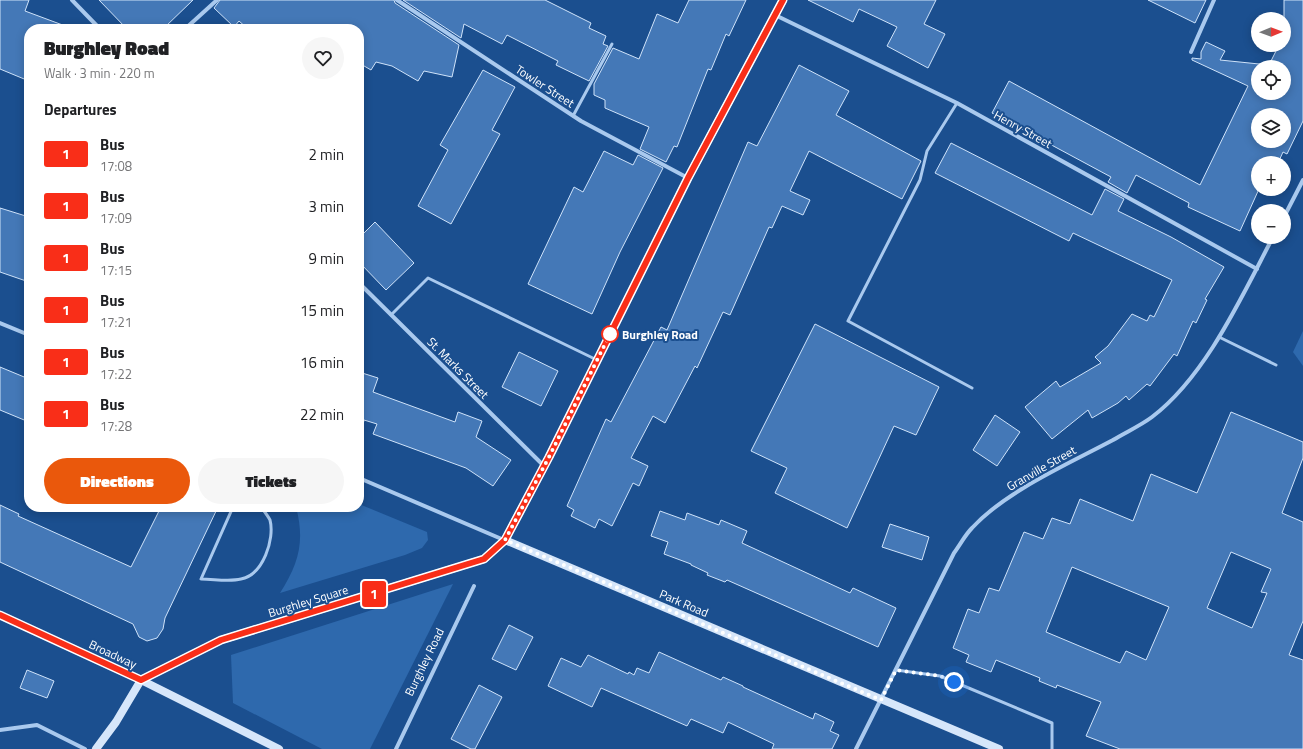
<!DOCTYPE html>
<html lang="en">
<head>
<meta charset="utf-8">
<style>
	:root { --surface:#fff; --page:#f6f6f6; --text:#202124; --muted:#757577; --accent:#ea580c }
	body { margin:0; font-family:"Titillium Web",sans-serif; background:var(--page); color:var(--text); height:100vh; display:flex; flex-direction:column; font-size:15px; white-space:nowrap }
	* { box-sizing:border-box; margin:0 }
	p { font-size:13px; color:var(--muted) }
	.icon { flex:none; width:22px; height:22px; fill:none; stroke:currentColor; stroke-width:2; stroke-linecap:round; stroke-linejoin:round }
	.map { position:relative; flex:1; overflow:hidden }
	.sheet { position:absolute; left:24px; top:24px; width:340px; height:488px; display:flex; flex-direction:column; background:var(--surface); border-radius:16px; box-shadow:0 2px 10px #0003 }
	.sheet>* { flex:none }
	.badge { padding:0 8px; border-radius:3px; font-size:14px; line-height:26px }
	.needle { width:26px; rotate:89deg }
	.buttons { position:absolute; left:1251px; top:12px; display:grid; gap:8px }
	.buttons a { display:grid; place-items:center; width:40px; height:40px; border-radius:50%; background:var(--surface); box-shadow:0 2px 10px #0003; font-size:20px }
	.you { position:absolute; width:20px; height:20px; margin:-10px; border:3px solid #fff; border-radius:50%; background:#1a73e8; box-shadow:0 0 0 6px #1a73e833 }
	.map>.badge { position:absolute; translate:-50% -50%; box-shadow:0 0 0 2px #fff }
	h2 { padding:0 20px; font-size:15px; line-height:36px }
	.round { display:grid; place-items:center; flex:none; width:42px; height:42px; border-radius:21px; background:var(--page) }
	.headline { display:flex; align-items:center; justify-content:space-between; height:68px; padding:0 20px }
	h1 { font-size:19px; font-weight:800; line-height:30px }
	.button { display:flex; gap:8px; margin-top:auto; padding:8px 20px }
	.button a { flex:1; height:46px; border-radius:24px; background:var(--accent); color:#fff; font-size:16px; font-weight:800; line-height:46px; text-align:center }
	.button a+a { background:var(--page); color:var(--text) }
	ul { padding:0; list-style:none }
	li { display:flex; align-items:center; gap:12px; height:52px; padding:0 20px }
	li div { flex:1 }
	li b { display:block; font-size:15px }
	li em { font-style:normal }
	li .badge { min-width:44px; font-weight:700; text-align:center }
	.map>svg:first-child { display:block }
	.green { fill:#2e69ad }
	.building { fill:#4478b7; stroke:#cfe3fa; fill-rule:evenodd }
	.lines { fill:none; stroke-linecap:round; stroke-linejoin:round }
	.lane { stroke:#a9c9ee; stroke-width:3 }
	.street { stroke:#a9c9ee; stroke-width:4 }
	.secondary { stroke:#d6e6fa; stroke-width:8 }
	.line-casing { stroke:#fff; stroke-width:9 }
	.line { stroke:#f92e18; stroke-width:6 }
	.walk { stroke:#fff; stroke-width:4; stroke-dasharray:0 7.2 }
	.stop-dot { fill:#fff; stroke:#f92e18; stroke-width:2 }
	.labels { text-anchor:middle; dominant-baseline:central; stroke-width:4; stroke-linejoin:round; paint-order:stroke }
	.street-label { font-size:12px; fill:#fff; stroke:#1b4f8f }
	.stop-label { font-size:12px; font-weight:bold; fill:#fff; stroke:#1b4f8f; text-anchor:start }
</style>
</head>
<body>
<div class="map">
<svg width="1303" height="749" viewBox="0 0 1303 749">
	<rect width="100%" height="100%" fill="#1b4f8f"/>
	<g class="green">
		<polygon points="1303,331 1303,366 1293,352"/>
		<path d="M359,504L427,532L428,540L422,548L405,555L280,593C299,563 305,541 296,507H359Z"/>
		<polygon points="453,584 370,749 322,749 233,703 231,655"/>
	</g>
	<g class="building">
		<polygon points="0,0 29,0 25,11 68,27 67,29 29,29 29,81 0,69"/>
		<polygon points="99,0 193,0 164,28 126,28"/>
		<polygon points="220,0 394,0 395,3 459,45 452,77 424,71 418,81 392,66 376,62 371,70 359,63 359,29 248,29 239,21 234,27 214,8"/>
		<polygon points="403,0 545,0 591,23 589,28 606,36 603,44 608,46 589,81 556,65 558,61 507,35 502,44 464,24 461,38"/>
		<polygon points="689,0 746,0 729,36 726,34 711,70 708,69 677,147 674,146 666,162 640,149 649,127 605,108 605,100 594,95 594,84 613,48 639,59 657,14 678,23"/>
		<polygon points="808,0 936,0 924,24 945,34 928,68 887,46 897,27 859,9 853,22"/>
		<polygon points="1148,0 1206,0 1195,23"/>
		<path d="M1284,0H1303V121L1287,154L1283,152L1278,163H1258L1259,189L1240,231L1188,207L1189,203L1136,175L1127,193L1108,182L1111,177L992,113L1009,81L1200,185L1248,86L1192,60V58L1201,59V52L1206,42L1225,51L1220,60L1269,65L1279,45H1284V33L1288,24L1284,22ZM1258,67H1284V93H1258ZM1258,115H1284V141H1258Z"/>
		<polygon points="799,65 849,91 836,115 921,161 902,199 809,151 790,191 810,200 803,215 782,206 772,228 769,227 730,315 723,312 697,368 695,366 665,423 653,416 631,458 648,466 639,486 633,483 612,526 599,519 595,528 571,516 574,510 567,506 606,419 611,422 661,327 667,330 748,142 757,146"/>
		<polygon points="483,70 515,87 492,130 500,134 451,224 418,206 448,150 440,145"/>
		<polygon points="951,143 1092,215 1105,189 1124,199 1118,211 1171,237 1224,267 1205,299 1207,300 1196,323 1193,321 1177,356 1174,354 1150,386 1147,384 1129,400 1126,396 1118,403 1092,418 1088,410 1052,439 1025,407 1056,381 1060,387 1101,363 1095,357 1108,346 1132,314 1147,321 1150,315 1154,317 1172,280 1073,233 1069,241 935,173"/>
		<polygon points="604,151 633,165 638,155 663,168 620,252 592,314 528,284 574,187 583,192"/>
		<polygon points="0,208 29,217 29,282 0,272"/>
		<polygon points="375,222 414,263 386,290 359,262 359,238"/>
		<polygon points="815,324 939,387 916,435 894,426 847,528 775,493 787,468 751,451"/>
		<polygon points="519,352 558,371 541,406 502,387"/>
		<polygon points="0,367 29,379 29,422 0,410"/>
		<polygon points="359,372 378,378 373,392 455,422 458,412 482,421 476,437 511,460 493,486 466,468 373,434 377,424 364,420 363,425 359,425"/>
		<path d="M1231,412L1303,442V458L1282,513L1303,522V621L1289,655L1303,660V749H1120L1086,736L1101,702L1057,685L1056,688L1039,681L1040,678L996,660L991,672L966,662L969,655L953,648L968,609L979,613L989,588L999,591L1024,532L1043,539L1052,518L1070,524L1080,499L1133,521L1151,474L1197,493ZM1231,552L1271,569L1261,592L1267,593L1252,628L1207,608ZM1072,567L1169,607L1146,660L1126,651L1120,663L1046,632Z"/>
		<polygon points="995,415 1020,432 997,466 973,450"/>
		<polygon points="0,505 19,514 18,516 131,567 161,507 218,507 165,618 163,629 157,638 147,641 139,637 133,624 0,562"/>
		<polygon points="660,511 685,520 687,513 719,525 721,520 747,531 742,543 850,593 853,588 896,608 878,647 727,580 725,582 707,575 708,573 691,565 691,564 664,554 668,542 651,536"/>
		<polygon points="890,524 929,537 922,560 882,547"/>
		<polygon points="509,625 533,637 516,670 492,659"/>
		<polygon points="659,652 721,680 723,677 743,686 743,687 813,719 815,713 834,722 830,731 839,735 832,749 772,749 774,744 728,722 723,733 691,719 687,726 601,688 592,707 548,686 561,658 581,667 588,655 628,674 629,672 634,675 637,668 649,673"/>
		<polygon points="27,670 54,681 47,698 20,688"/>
		<polygon points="479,685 502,697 475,749 471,749 451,739"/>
	</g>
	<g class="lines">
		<g class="lane">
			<polyline points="957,103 927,151 920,180 848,321 972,388"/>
			<polyline points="573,116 612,44"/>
			<polyline points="391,315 428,278 597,360"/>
			<polyline points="1219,337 1276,365"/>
			<path d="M233,507L201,579C214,579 229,582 241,579C263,575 275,539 270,520C268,516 264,511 261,507"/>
			<polyline points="896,670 940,676 1052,723 1052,749"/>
		</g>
		<g class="street">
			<polyline points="72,0 100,29"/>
			<polyline points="397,0 581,121 688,178"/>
			<polyline points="775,15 957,103 1257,269"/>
			<polyline points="185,29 217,0"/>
			<polyline points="1191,52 1214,0"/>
			<polyline points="1284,217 1303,180"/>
			<polyline points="359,283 544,466"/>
			<polyline points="0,323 29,335"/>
			<polyline points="359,478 504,540"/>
			<polyline points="0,616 141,680"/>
			<polyline points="0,730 37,725 85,749"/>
			<polyline points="396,749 474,586"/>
			<path d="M856,749L954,553C960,545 965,535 972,528C1006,491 1068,464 1113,440C1126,432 1140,426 1152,417C1206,376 1242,296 1273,237"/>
		</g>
		<g class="secondary">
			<polyline points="505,540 999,749"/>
			<polyline points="141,680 221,640 484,559 505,540 549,457 688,178 783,0"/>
			<polyline points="141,680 279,749"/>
			<polyline points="96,749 116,722 141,680"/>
		</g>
	</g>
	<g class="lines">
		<g class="line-casing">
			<polyline id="line" points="0,615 141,680 221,640 484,559 505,540 549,457 688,178 783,0"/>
		</g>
		<use href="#line" class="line"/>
		<polyline class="walk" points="610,334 549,457 505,540 881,700 896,670 940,676 954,682"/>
	</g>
	<circle class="stop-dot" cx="610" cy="334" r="8"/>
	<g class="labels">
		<g class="street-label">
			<text transform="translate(545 86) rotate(33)">Towler Street</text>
			<text transform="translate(1023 129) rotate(29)">Henry Street</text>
			<text transform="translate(458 368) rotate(45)">St. Marks Street</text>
			<text transform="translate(1041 468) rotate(-30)">Granville Street</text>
			<text transform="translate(308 601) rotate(-17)">Burghley Square</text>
			<text transform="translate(684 603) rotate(23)">Park Road</text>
			<text transform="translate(113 654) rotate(25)">Broadway</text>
			<text transform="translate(424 662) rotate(-64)">Burghley Road</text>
		</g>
		<g class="stop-label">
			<text x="622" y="334">Burghley Road</text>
		</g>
	</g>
</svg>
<div class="buttons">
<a><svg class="needle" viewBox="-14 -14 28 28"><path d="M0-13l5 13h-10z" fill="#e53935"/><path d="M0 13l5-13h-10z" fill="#757577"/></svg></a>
<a><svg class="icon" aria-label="locate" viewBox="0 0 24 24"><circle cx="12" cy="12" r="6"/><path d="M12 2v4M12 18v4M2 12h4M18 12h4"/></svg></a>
<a><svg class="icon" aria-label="layers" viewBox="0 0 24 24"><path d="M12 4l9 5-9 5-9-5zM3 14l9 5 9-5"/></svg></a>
<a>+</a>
<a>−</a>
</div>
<div class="you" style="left:954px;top:682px"></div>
<b class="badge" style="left:374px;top:594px;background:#f92e18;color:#fff">1</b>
<section class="sheet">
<div class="headline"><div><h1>Burghley Road</h1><p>Walk · 3 min · 220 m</p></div><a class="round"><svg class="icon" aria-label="heart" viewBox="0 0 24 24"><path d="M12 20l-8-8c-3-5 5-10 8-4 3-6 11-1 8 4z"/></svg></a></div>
<h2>Departures</h2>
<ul>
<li><span class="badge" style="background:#f92e18;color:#fff">1</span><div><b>Bus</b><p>17:08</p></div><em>2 min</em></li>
<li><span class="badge" style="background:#f92e18;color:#fff">1</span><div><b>Bus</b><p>17:09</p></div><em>3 min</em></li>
<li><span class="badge" style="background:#f92e18;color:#fff">1</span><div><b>Bus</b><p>17:15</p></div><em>9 min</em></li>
<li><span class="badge" style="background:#f92e18;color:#fff">1</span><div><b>Bus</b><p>17:21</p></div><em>15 min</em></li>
<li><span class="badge" style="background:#f92e18;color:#fff">1</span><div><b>Bus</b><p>17:22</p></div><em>16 min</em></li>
<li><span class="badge" style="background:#f92e18;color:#fff">1</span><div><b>Bus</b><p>17:28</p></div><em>22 min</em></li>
</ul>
<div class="button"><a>Directions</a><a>Tickets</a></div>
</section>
</div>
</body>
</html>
